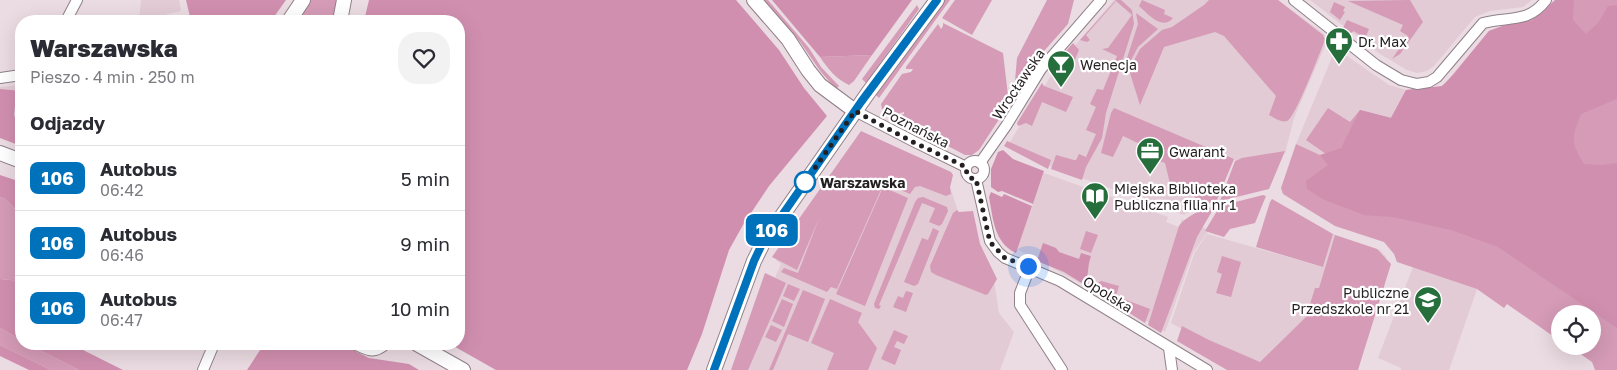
<!DOCTYPE html>
<html lang="pl">
<head>
<meta charset="utf-8">
<style>
	:root { --surface:#fff; --page:#f2f2f3; --text:#2b2b33; --muted:#7c7c81; --line:#e1e1e2 }
	body { margin:0; font-family:"Golos Text",sans-serif; background:var(--page); color:var(--text); height:100vh; display:flex; flex-direction:column; font-size:19px; white-space:nowrap }
	* { box-sizing:border-box; margin:0 }
	p { font-size:16px; color:var(--muted) }
	.icon { flex:none; width:28px; height:28px; fill:none; stroke:currentColor; stroke-width:2; stroke-linecap:round; stroke-linejoin:round }
	.map { position:relative; flex:1; overflow:hidden }
	.panel { position:absolute; left:15px; top:15px; width:450px; height:335px; display:flex; flex-direction:column; background:var(--surface); border-radius:20px; box-shadow:0 5px 20px #0002 }
	.panel>* { flex:none }
	.badge { padding:0 10px; border-radius:8px; font-size:18px; line-height:32px }
	.buttons { position:absolute; left:1551px; top:305px; display:grid; gap:10px }
	.buttons a { display:grid; place-items:center; width:50px; height:50px; border-radius:50%; background:var(--surface); box-shadow:0 5px 20px #0002; font-size:25px }
	.you { position:absolute; width:25px; height:25px; margin:-12px; border:4px solid #fff; border-radius:50%; background:#1a73e8; box-shadow:0 0 0 8px #1a73e833 }
	.map>.badge { position:absolute; translate:-50% -50%; box-shadow:0 0 0 2px #fff }
	h2 { padding:0 15px; font-size:19px; line-height:45px }
	.round { display:grid; place-items:center; flex:none; width:52px; height:52px; border-radius:20px; background:var(--page) }
	.summary { display:flex; align-items:center; justify-content:space-between; height:85px; padding:0 15px }
	h1 { font-size:24px; font-weight:800; line-height:38px }
	ul { padding:0; list-style:none }
	li { display:flex; align-items:center; gap:15px; height:65px; padding:0 15px; border-top:1px solid var(--line) }
	li div { flex:1 }
	li b { display:block; font-size:19px }
	li em { font-style:normal }
	li .badge { min-width:55px; font-weight:700; text-align:center }
	.map>svg:first-child { display:block }
	.built { fill:#e2cbd5 }
	.green { fill:#d59bb7 }
	.forest { fill:#d18faf }
	.lines { fill:none; stroke-linecap:round; stroke-linejoin:round }
	.street-casing { stroke:#908188; stroke-width:12 }
	.secondary-casing { stroke:#908188; stroke-width:16 }
	.street { stroke:#fff; stroke-width:10 }
	.secondary { stroke:#fff; stroke-width:14 }
	.line-casing { stroke:#fff; stroke-width:11 }
	.line { stroke:#0072bc; stroke-width:8 }
	.walk { stroke:#241f21; stroke-width:5; stroke-dasharray:0 9 }
	.stop-dot { fill:#fff; stroke:#0072bc; stroke-width:2.5 }
	.labels { text-anchor:middle; dominant-baseline:central; stroke-width:4.5; stroke-linejoin:round; paint-order:stroke }
	.poi-label { font-size:14px; fill:#241f21; stroke:#fff; text-anchor:start }
	.street-label { font-size:14px; fill:#241f21; stroke:#fff }
	.stop-label { font-size:14px; font-weight:bold; fill:#241f21; stroke:#fff; text-anchor:start }
</style>
</head>
<body>
<div class="map">
<svg width="1617" height="370" viewBox="0 0 1617 370">
	<rect width="100%" height="100%" fill="#ebdbe2"/>
	<g class="built">
		<polygon points="141,0 179,0 181,11 139,21"/>
		<polygon points="1114,0 1278,0 1324,34 1326,40 1324,48 1294,118 1285,153 1235,160 1114,109 1123,136 1144,146 1145,156 1165,163 1170,184 1195,195 1190,211 1184,215 1054,168 1026,156 1008,145 1055,69"/>
		<polygon points="1310,0 1532,0 1523,7 1490,11 1475,17 1434,66 1427,71 1417,73 1407,70 1380,54"/>
		<polygon points="1341,52 1389,85 1406,90 1391,118 1350,122 1339,144 1331,154 1320,155 1296,144 1333,55"/>
		<polygon points="21,85 21,143 0,137 0,87"/>
		<polygon points="860,140 952,180 950,187 959,214 993,274 999,313 1014,332 1000,370 738,370 769,276 775,278 781,264 776,260 807,213"/>
		<polygon points="1044,173 1168,217 1166,222 1179,227 1182,219 1209,230 1193,253 1165,332 1095,291 1017,249"/>
		<polygon points="1207,234 1323,267 1333,234 1380,250 1386,257 1350,370 1259,370 1171,323 1194,254"/>
		<polygon points="1413,267 1477,289 1449,370 1401,370 1401,368 1378,358"/>
	</g>
	<g class="green">
		<polygon points="310,0 340,0 336,21 297,21"/>
		<polygon points="762,0 768,0 809,48 821,67 839,86 836,89 821,72 800,42"/>
		<polygon points="945,0 950,0 879,98 876,95"/>
		<polygon points="955,0 992,0 972,35 942,18"/>
		<polygon points="1047,0 1074,0 1068,24 1037,59 1018,91 1014,92 1017,58"/>
		<polygon points="1116,0 1121,0 1132,10 1134,24 1106,113 1102,138 1086,167 1082,180 1051,169 1056,155 1074,160 1076,160 1079,154 1086,157 1096,134 1086,130 1096,107 1090,104 1097,89 1103,90 1117,56 1102,49 1108,48 1132,15 1116,1 1086,35 1090,40 1087,42 1080,40"/>
		<path d="M1142,0L1165,10L1164,14L1173,18C1162,31 1148,14 1139,6Z"/>
		<path d="M1209,0H1278L1323,35L1325,40C1320,52 1295,119 1287,121C1281,123 1273,117 1269,115L1276,96L1224,36L1215,32L1164,47L1140,105L1129,70L1140,49L1162,30L1172,27L1204,5Z"/>
		<polygon points="1410,0 1423,22 1400,54 1392,59 1408,36 1400,31 1403,25 1348,1"/>
		<polygon points="1559,0 1617,0 1617,370 1595,370 1592,362 1569,346 1592,346 1592,314 1560,314 1560,341 1507,304 1504,308 1477,289 1397,262 1394,254 1384,242 1335,226 1283,194 1281,188 1296,144 1320,155 1326,154 1306,140 1328,108 1350,122 1360,110 1391,118 1406,90 1440,87 1445,84 1489,31 1553,8"/>
		<polygon points="1334,2 1345,7 1343,11 1345,12 1340,20 1330,12"/>
		<polygon points="917,5 919,9 866,83 862,79"/>
		<polygon points="1136,13 1158,29 1138,47 1128,66 1126,61 1138,24"/>
		<polygon points="1347,20 1369,29 1365,39 1354,31 1351,33 1343,28"/>
		<polygon points="943,23 1003,53 1009,104 979,150 972,155 965,155 906,124 897,117 904,114 904,112 894,115 882,109 881,104 902,74 911,72 913,69 906,69 906,67 938,24 941,29 943,26"/>
		<polygon points="1073,43 1079,50 1072,67 1057,61"/>
		<path d="M872,55L854,81L849,85C836,79 828,69 820,57Z"/>
		<polygon points="1042,83 1044,86 1073,97 1066,112 1042,102 1032,126 1026,123 1018,126 1017,123"/>
		<polygon points="1114,108 1234,159 1217,200 1190,211 1195,195 1170,184 1165,163 1144,156 1144,146 1123,136 1113,157 1101,153 1111,113"/>
		<polygon points="861,131 951,172 953,175 950,187 951,194 946,196 920,186 915,187 910,194 884,183 837,289 831,287 827,292 781,272 784,268 798,273 820,216 797,270 772,257"/>
		<polygon points="1007,141 1051,160 1048,169 1004,146"/>
		<polygon points="1285,151 1269,189 1220,201 1235,161 1242,158"/>
		<polygon points="883,187 908,198 865,306 836,294"/>
		<polygon points="1263,195 1266,196 1255,223 1230,229 1224,237 1205,231 1220,206"/>
		<polygon points="0,197 5,199 21,215 21,281 0,279"/>
		<polygon points="923,197 947,207 948,211 942,224 939,226 929,222 935,208 922,203 879,305 881,306 879,309 875,308 874,304 915,202 918,198"/>
		<polygon points="1272,199 1333,234 1323,267 1256,247 1270,202"/>
		<path d="M1215,206L1197,237L1161,333L1148,325L1179,226C1187,215 1203,209 1215,206Z"/>
		<polygon points="957,210 959,212 973,211 980,244 997,279 988,294 986,295 936,275 931,272 930,266 953,213"/>
		<polygon points="933,228 939,231 918,284 914,286 904,282 922,238 928,240"/>
		<polygon points="1086,231 1098,235 1091,253 1080,249"/>
		<polygon points="1335,235 1377,249 1391,264 1358,370 1227,370 1177,341 1182,326 1209,340 1260,362 1306,317 1315,288 1319,288"/>
		<polygon points="1222,256 1241,262 1231,297 1216,293 1222,274 1217,272"/>
		<polygon points="765,273 786,283 748,370 731,370"/>
		<polygon points="1101,281 1119,286 1116,296 1150,309 1145,323 1093,290 1096,284"/>
		<polygon points="788,284 800,289 794,301 783,296"/>
		<polygon points="803,290 825,299 808,342 788,334 773,370 769,370"/>
		<polygon points="906,291 913,293 906,312 893,307 898,296 903,298"/>
		<polygon points="782,299 793,304 784,327 772,321"/>
		<polygon points="830,299 862,313 858,322 877,348 868,370 827,370 834,353 811,343"/>
		<polygon points="771,325 782,330 776,342 765,337"/>
		<polygon points="0,328 21,340 21,344 28,344 79,370 51,370 0,345"/>
		<polygon points="894,330 908,336 904,344 897,341 894,347 901,350 895,365 881,359"/>
	</g>
	<g class="forest">
		<polygon points="186,0 286,0 271,21 191,21"/>
		<polygon points="369,0 736,0 779,50 804,88 827,116 769,186 743,225 729,250 702,334 687,370 496,370 450,344 459,344 459,21 364,21"/>
		<polygon points="772,0 912,0 872,55 820,57"/>
		<path d="M1555,0H1574L1573,20L1586,34L1598,23L1608,6L1617,5V99L1581,114C1572,138 1570,141 1584,164L1602,165L1617,163V328L1498,247L1451,230L1393,217L1364,215L1322,199L1307,189L1306,181L1328,165L1320,155L1341,148L1360,110L1391,118L1406,90L1442,86L1454,74L1489,31L1513,22L1532,21Z"/>
		<polygon points="0,89 21,91 21,97 15,106 14,116 21,123 21,146 0,138"/>
		<polygon points="1003,150 1013,159 1044,171 1033,204 1002,191 998,192 991,187 991,169 998,152"/>
		<polygon points="0,175 21,182 21,215 5,199 0,197"/>
		<path d="M991,192L1002,197L1004,194L1032,206L1016,253C994,243 993,218 989,197Z"/>
		<path d="M1043,243L1056,248L1059,252L1079,259L1081,253L1091,256C1087,267 1089,275 1085,285L1064,272L1037,261Z"/>
		<polygon points="0,279 21,281 21,340 0,328"/>
		<polygon points="28,344 71,344 123,370 79,370"/>
		<polygon points="264,344 341,344 369,358 409,364 419,370 247,370"/>
		<polygon points="0,345 51,370 29,370 0,356"/>
	</g>
	<g class="lines">
		<g class="street-casing">
			<g id="street">
				<path d="M1294,0L1376,65L1401,80L1417,84L1429,82L1437,77L1483,23C1508,16 1528,24 1546,0"/>
				<polyline points="66,21 77,0"/>
				<polyline points="0,78 21,75"/>
				<polyline points="855,111 913,141 966,167"/>
				<circle cx="975" cy="170" r="9"/>
				<polyline points="980,163 1006,126 1041,69 1101,0"/>
				<polyline points="976,179 990,241 998,252 1005,258 1060,281 1207,370"/>
				<polyline points="1030,267 1020,293 1020,305 1062,370"/>
				<path d="M354,344C368,350 373,355 386,344"/>
				<polyline points="1169,348 1172,370"/>
				<polyline points="203,370 214,344"/>
			</g>
		</g>
		<g class="secondary-casing">
			<g id="secondary">
				<polyline points="754,0 788,39 808,70 820,85 855,111"/>
				<polyline points="289,21 303,0"/>
				<polyline points="340,21 344,0"/>
				<polyline points="0,153 21,161"/>
				<polyline points="417,344 463,370"/>
				<polyline points="714,370 754,261 763,243 868,93 937,0"/>
			</g>
		</g>
		<use href="#street" class="street"/>
		<use href="#secondary" class="secondary"/>
	</g>
	<g class="lines">
		<g class="line-casing">
			<polyline id="line" points="714,370 754,261 762,244 861,102 937,0"/>
		</g>
		<use href="#line" class="line"/>
		<polyline class="walk" points="805,182 855,111 913,142 966,167 967,175 971,178 976,179 990,242 1005,258 1028,266"/>
	</g>
	<defs>
		<g id="pharmacy-pin" transform="scale(1.4375)"><path d="M0 17L-7.5 6A9.5 9.5 0 1 1 7.5 6Z" fill="#266e3b" stroke="#fff"/><path d="M-2-6h4v4h4v4h-4v4h-4v-4h-4v-4h4Z" fill="#fff"/></g>
		<g id="bar-pin" transform="scale(1.4375)"><path d="M0 17L-7.5 6A9.5 9.5 0 1 1 7.5 6Z" fill="#266e3b" stroke="#fff"/><path d="M-6-5H6L.8 .8V4.5H3.5V6h-7V4.5H-.8V.8Z" fill="#fff"/></g>
		<g id="office-pin" transform="scale(1.4375)"><path d="M0 17L-7.5 6A9.5 9.5 0 1 1 7.5 6Z" fill="#266e3b" stroke="#fff"/><path d="M-6-3h4V-5.5h4V-3h4V5H-6ZM-1-4.5V-3h2v-1.5ZM-6 0V1H6V0Z" fill="#fff"/></g>
		<g id="library-pin" transform="scale(1.4375)"><path d="M0 17L-7.5 6A9.5 9.5 0 1 1 7.5 6Z" fill="#266e3b" stroke="#fff"/><path d="M-6-4Q-3-5.5-.7-3.5V5Q-3 3-6 4ZM6-4Q3-5.5 .7-3.5V5Q3 3 6 4Z" fill="#fff"/></g>
		<g id="school-pin" transform="scale(1.4375)"><path d="M0 17L-7.5 6A9.5 9.5 0 1 1 7.5 6Z" fill="#266e3b" stroke="#fff"/><path d="M0-5L7-2L0 1L-7-2ZM-4 1L0 2.5L4 1V4Q0 6-4 4Z" fill="#fff"/></g>
	</defs>
	<g fill-rule="evenodd">
		<use href="#pharmacy-pin" x="1339" y="41"/>
		<use href="#bar-pin" x="1061" y="64"/>
		<use href="#office-pin" x="1150" y="151"/>
		<use href="#library-pin" x="1095" y="196"/>
		<use href="#school-pin" x="1428" y="300"/>
	</g>
	<circle class="stop-dot" cx="805" cy="182" r="10"/>
	<g class="labels">
		<g class="poi-label">
			<text x="1358" y="41">Dr. Max</text>
			<text x="1080" y="64">Wenecja</text>
			<text x="1169" y="151">Gwarant</text>
			<text x="1114" y="188">Miejska Biblioteka<tspan x="1114" dy="16">Publiczna filia nr 1</tspan></text>
			<text x="1409" y="292" text-anchor="end">Publiczne<tspan x="1409" dy="16">Przedszkole nr 21</tspan></text>
		</g>
		<g class="street-label">
			<text transform="translate(1018 84) rotate(-56)">Wrocławska</text>
			<text transform="translate(916 127) rotate(27)">Poznańska</text>
			<text transform="translate(1108 294) rotate(32)">Opolska</text>
		</g>
		<g class="stop-label">
			<text x="820" y="182">Warszawska</text>
		</g>
	</g>
</svg>
<div class="buttons">
<a><svg class="icon" aria-label="locate" viewBox="0 0 24 24"><circle cx="12" cy="12" r="6"/><path d="M12 2v4M12 18v4M2 12h4M18 12h4"/></svg></a>
</div>
<div class="you" style="left:1028px;top:266px"></div>
<b class="badge" style="left:772px;top:230px;background:#0072bc;color:#fff">106</b>
<section class="panel">
<div class="summary"><div><h1>Warszawska</h1><p>Pieszo · 4 min · 250 m</p></div><a class="round"><svg class="icon" aria-label="heart" viewBox="0 0 24 24"><path d="M12 20l-8-8c-3-5 5-10 8-4 3-6 11-1 8 4z"/></svg></a></div>
<h2>Odjazdy</h2>
<ul>
<li><span class="badge" style="background:#0072bc;color:#fff">106</span><div><b>Autobus</b><p>06:42</p></div><em>5 min</em></li>
<li><span class="badge" style="background:#0072bc;color:#fff">106</span><div><b>Autobus</b><p>06:46</p></div><em>9 min</em></li>
<li><span class="badge" style="background:#0072bc;color:#fff">106</span><div><b>Autobus</b><p>06:47</p></div><em>10 min</em></li>
</ul>
</section>
</div>
</body>
</html>
